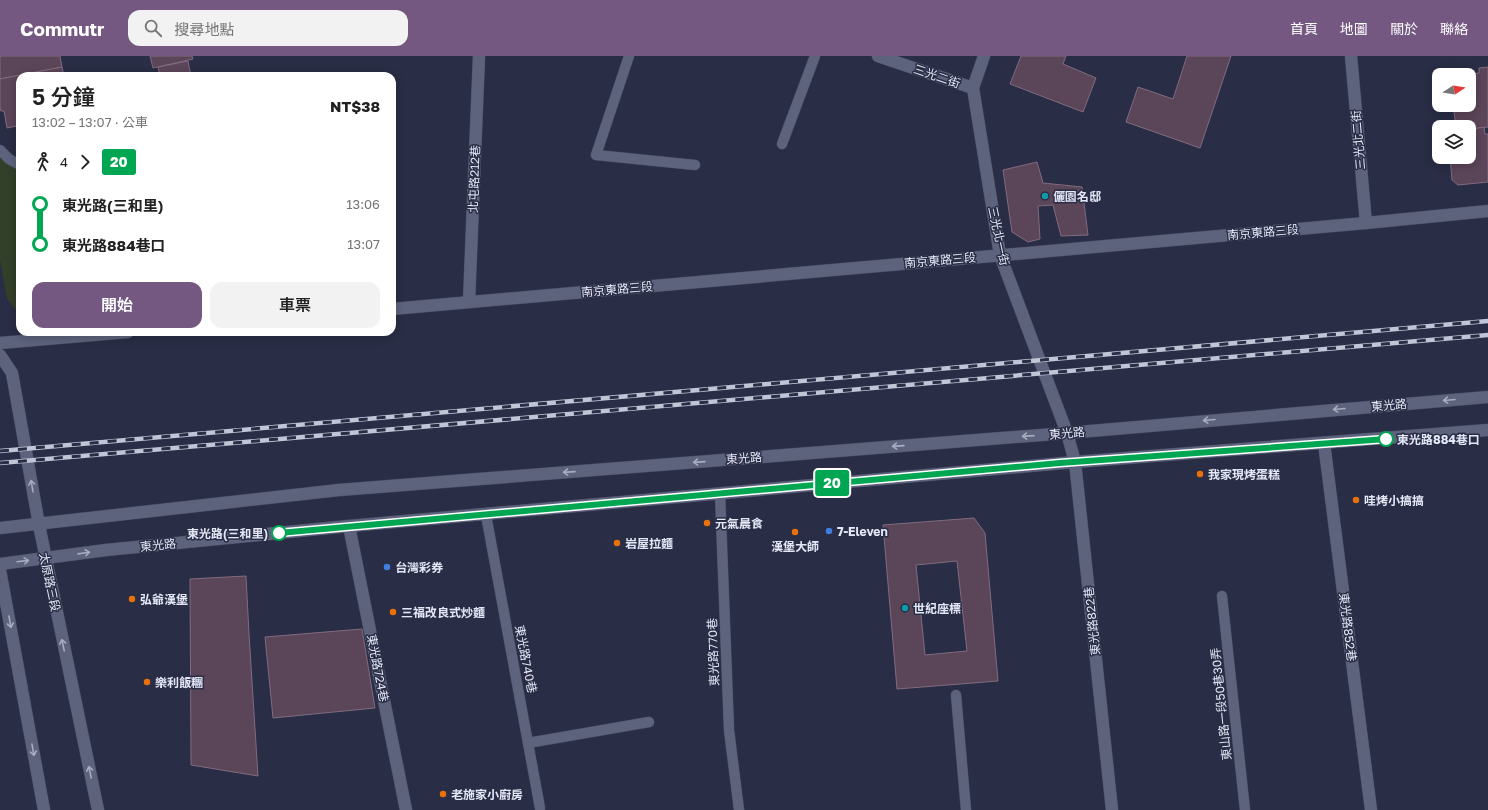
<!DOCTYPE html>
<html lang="zh-TW">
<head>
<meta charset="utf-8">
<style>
	:root { --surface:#fff; --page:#f2f2f2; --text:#222; --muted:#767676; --accent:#745882 }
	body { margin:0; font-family:"Golos Text","Noto Sans TC",sans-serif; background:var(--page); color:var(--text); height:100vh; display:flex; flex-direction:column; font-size:15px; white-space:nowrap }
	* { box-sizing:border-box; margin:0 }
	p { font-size:13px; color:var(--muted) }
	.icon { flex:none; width:22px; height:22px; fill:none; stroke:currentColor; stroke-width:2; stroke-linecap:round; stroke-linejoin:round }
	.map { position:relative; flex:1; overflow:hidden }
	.details { position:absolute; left:16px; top:16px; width:380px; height:264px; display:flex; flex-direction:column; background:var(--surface); border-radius:12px; box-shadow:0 2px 10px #0003 }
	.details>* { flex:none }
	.badge { padding:0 8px; border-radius:3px; font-size:14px; line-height:26px }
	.needle { width:26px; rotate:78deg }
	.fabs { position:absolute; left:1432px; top:12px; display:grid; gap:8px }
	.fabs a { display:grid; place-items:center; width:44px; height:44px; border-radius:8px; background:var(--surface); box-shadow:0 2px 10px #0003; font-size:20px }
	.map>.badge { position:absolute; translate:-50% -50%; box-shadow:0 0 0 2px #fff }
	.legs { display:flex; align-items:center; gap:6px; height:44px; padding:0 16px; font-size:13px }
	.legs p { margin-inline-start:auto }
	.summary { display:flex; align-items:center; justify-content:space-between; height:68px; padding:0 16px }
	h1 { font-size:22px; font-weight:600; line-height:30px }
	.cta { display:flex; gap:8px; margin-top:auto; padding:8px 16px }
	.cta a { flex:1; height:46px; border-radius:12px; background:var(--accent); color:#fff; font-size:16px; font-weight:600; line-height:46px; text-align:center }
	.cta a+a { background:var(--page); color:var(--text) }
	ul { padding:0 16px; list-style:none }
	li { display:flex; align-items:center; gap:14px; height:40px; font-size:15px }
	li i { display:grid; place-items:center; width:6px; height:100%; margin:0 5px; background:currentColor }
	li i::after { content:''; width:10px; height:10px; margin:-5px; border:3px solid; border-radius:50%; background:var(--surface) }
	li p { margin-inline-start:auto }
	li:first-child i { background:linear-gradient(#0000 50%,currentColor 0) }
	li:last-child i { background:linear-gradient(currentColor 50%,#0000 0) }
	header { display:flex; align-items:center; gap:24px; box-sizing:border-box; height:56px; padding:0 20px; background:var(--accent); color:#fff }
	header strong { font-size:19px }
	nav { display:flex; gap:22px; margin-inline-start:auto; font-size:14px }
	.search { width:280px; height:36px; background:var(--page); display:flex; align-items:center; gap:10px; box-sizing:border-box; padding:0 14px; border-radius:12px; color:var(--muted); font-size:15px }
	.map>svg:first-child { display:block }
	.green { fill:#323f29 }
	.building { fill:#5b4558; stroke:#826b80; fill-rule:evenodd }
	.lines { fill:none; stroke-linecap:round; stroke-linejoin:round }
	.lane-casing { stroke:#484c60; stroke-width:11 }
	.street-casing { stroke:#484c60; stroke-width:13 }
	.secondary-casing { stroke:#484c60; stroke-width:13 }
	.lane { stroke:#5d637d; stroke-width:10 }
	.street { stroke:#5d637d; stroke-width:12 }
	.secondary { stroke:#5d637d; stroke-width:12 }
	.rail-casing { stroke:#c1c5d6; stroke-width:4.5 }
	.rail { stroke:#292d45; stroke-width:3; stroke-dasharray:9; stroke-linecap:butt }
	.oneway { stroke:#a7acc0 }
	.line-1-casing { stroke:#fff; stroke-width:9 }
	.line-1 { stroke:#00a651; stroke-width:6 }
	.culture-dot { fill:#0f9aa8; stroke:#292d45; stroke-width:1.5 }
	.stop-1-dot { fill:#fff; stroke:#00a651; stroke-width:2 }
	.food-dot { fill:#e8710a; stroke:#292d45; stroke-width:1.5 }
	.shop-dot { fill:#3f7fe0; stroke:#292d45; stroke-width:1.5 }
	.labels { text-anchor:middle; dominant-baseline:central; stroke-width:3; stroke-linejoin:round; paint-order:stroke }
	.street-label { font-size:12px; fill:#e3e7f6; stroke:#292d45 }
	.poi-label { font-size:12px; font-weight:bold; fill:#e3e7f6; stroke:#292d45; text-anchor:start }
	.stop-label { font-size:12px; font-weight:bold; fill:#e3e7f6; stroke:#292d45; text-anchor:start }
</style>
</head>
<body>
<header>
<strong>Commutr</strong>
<div class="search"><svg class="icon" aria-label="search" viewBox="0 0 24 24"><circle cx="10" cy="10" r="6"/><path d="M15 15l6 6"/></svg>搜尋地點</div>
<nav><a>首頁</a><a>地圖</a><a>關於</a><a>聯絡</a></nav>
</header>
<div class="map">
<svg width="1488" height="754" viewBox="0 0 1488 754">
	<rect width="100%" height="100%" fill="#292d45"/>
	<polygon class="green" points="0,100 20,116 20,259 7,243 0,204"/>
	<g class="building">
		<polygon points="0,0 60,0 62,11 0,23"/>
		<polygon points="150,0 192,0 193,3 153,12"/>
		<polygon points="1021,0 1066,0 1063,8 1096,22 1083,56 1010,28"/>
		<polygon points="1187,0 1231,0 1200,92 1126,66 1138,31 1173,43"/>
		<polygon points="188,5 191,20 160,20 158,11"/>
		<polygon points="62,11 64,20 20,20 20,72 18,73 17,70 7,72 4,55 1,55 0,52 0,23"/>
		<polygon points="1488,11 1488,71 1469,73 1469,71 1456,71 1453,49 1469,49 1469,19 1459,19 1479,17 1479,12"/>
		<polygon points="1484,71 1485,78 1488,78 1488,126 1458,129 1452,124 1450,101 1469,101 1469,80 1473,80 1473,73"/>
		<polygon points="1037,106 1043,127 1082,131 1088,179 1061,180 1053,149 1038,150 1040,183 1028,186 1012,176 1003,114"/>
		<path d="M974,462L985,477L998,625L897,633L883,469ZM957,505L967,595L925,599L916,509Z"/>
		<polygon points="246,520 249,578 258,720 191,709 190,523"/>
		<polygon points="362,573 375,652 273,662 265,581"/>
	</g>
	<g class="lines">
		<g class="lane-casing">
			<g id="lane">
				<polyline points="629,0 596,99 695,109"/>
				<polyline points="782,88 815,0"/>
				<polyline points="0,94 9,103 20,109"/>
				<polyline points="720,437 729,674 739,754"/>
				<polyline points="486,459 540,752"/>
				<polyline points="1222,540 1245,754"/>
				<polyline points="956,639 966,754"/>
				<polyline points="528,687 649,666"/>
			</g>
		</g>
		<g class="street-casing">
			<g id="street">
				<polyline points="878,0 973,32"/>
				<polyline points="984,0 973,32 1000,199 1067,377 1075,406 1112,754"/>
				<polyline points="1351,0 1366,167"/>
				<polyline points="469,246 479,0"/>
				<polyline points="1324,387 1371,754"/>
				<polyline points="349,470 406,754"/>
			</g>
		</g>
		<g class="secondary-casing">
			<g id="secondary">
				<polyline points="392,253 1366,167 1488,155"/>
				<polyline points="0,287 128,276"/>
				<polyline points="0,299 12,317 39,469 98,754"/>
				<polyline points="0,472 339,434 1067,377 1488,341"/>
				<polyline points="0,508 106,494 349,470 1075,406 1488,374"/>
				<polyline points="0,514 44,754"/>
			</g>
		</g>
		<use href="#lane" class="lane"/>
		<use href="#street" class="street"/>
		<use href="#secondary" class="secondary"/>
		<g class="rail-casing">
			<g id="rail">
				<polyline points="0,395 1488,265"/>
				<polyline points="0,407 1488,279"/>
			</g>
		</g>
		<use href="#rail" class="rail"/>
	</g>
	<defs><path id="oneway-shaft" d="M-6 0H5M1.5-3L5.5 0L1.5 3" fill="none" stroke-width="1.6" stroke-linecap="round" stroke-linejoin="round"/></defs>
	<g class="oneway">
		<use href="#oneway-shaft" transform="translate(1449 344) rotate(175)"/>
		<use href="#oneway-shaft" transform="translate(1339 353) rotate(175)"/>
		<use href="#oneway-shaft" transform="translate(1209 364) rotate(175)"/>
		<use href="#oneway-shaft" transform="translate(1028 380) rotate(176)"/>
		<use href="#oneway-shaft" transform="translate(898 390) rotate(176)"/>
		<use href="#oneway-shaft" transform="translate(699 406) rotate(176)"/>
		<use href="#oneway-shaft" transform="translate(569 416) rotate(176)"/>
		<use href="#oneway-shaft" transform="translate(32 430) rotate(-100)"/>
		<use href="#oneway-shaft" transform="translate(84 497) rotate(-8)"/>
		<use href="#oneway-shaft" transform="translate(23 505) rotate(-7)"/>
		<use href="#oneway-shaft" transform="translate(10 566) rotate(80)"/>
		<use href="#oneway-shaft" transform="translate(63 589) rotate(-102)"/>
		<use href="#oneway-shaft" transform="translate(33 694) rotate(80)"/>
		<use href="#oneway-shaft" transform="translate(90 716) rotate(-102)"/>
	</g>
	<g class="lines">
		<g class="line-1-casing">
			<polyline id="line-1" points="279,477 1060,407 1386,383"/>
		</g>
		<use href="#line-1" class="line-1"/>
	</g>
	<g class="culture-dot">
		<circle cx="1045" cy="140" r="4"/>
		<circle cx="905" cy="552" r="4"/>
	</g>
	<g class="stop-1-dot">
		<circle cx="1386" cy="383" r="7"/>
		<circle cx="279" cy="477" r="7"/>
	</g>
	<g class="food-dot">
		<circle cx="1200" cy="418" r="4"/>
		<circle cx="1356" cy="444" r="4"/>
		<circle cx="707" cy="467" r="4"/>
		<circle cx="795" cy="476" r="4"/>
		<circle cx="617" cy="487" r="4"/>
		<circle cx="132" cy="543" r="4"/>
		<circle cx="393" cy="556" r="4"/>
		<circle cx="147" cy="626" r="4"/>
		<circle cx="443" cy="738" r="4"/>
	</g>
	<g class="shop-dot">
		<circle cx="829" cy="475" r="4"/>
		<circle cx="387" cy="511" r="4"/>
	</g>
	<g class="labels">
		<g class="street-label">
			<text transform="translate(937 20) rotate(19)">三光二街</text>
			<text transform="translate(1358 84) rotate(-95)">三光北二街</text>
			<text transform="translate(474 123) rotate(-88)">北屯路212巷</text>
			<text transform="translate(1263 176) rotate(-5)">南京東路三段</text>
			<text transform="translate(999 180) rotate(78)">三光北一街</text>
			<text transform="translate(940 204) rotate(-5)">南京東路三段</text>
			<text transform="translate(617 233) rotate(-5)">南京東路三段</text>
			<text transform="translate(1389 349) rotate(-5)">東光路</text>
			<text transform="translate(1067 377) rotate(-5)">東光路</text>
			<text transform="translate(744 402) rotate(-4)">東光路</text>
			<text transform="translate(158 489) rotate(-6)">東光路</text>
			<text transform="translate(50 526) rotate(78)">太原路三段</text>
			<text transform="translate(1092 565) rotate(-96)">東光路822巷</text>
			<text transform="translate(1348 571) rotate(83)">東光路852巷</text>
			<text transform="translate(713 596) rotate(-92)">東光路770巷</text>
			<text transform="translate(526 603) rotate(79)">東光路740巷</text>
			<text transform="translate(378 612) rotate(79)">東光路724巷</text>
			<text transform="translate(1221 648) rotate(-96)">東山路一段50巷30弄</text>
		</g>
		<g class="poi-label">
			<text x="1053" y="140">儷園名邸</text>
			<text x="1208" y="418">我家現烤蛋糕</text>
			<text x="1364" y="444">哇烤小搞搞</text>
			<text x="715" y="467">元氣晨食</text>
			<text x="837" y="475">7-Eleven</text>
			<text x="625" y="487">岩屋拉麵</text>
			<text x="795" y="490" text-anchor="middle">漢堡大師</text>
			<text x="395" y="511">台灣彩券</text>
			<text x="140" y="543">弘爺漢堡</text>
			<text x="913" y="552">世紀座標</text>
			<text x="401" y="556">三福改良式炒麵</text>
			<text x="155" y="626">樂利飯糰</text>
			<text x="451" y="738">老施家小廚房</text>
		</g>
		<g class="stop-label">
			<text x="1397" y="383">東光路884巷口</text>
			<text x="268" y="477" text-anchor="end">東光路(三和里)</text>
		</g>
	</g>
</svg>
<div class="fabs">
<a><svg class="needle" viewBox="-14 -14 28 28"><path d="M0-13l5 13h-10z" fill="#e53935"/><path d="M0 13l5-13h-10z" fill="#767676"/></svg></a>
<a><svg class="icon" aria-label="layers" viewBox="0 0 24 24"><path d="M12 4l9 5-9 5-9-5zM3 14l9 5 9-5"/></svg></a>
</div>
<b class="badge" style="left:832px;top:427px;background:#00a651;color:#fff">20</b>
<section class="details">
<div class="summary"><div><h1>5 分鐘</h1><p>13:02 – 13:07 · 公車</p></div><b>NT$38</b></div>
<div class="legs"><svg class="icon" aria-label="walk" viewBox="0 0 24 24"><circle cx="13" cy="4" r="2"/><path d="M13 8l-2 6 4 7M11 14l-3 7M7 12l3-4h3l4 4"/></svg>4<svg class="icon" aria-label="forward" viewBox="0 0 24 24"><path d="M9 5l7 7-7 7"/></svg><b class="badge" style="background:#00a651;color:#fff">20</b></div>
<ul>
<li><i style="color:#00a651"></i><b>東光路(三和里)</b><p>13:06</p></li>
<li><i style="color:#00a651"></i><b>東光路884巷口</b><p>13:07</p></li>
</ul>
<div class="cta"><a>開始</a><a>車票</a></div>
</section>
</div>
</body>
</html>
